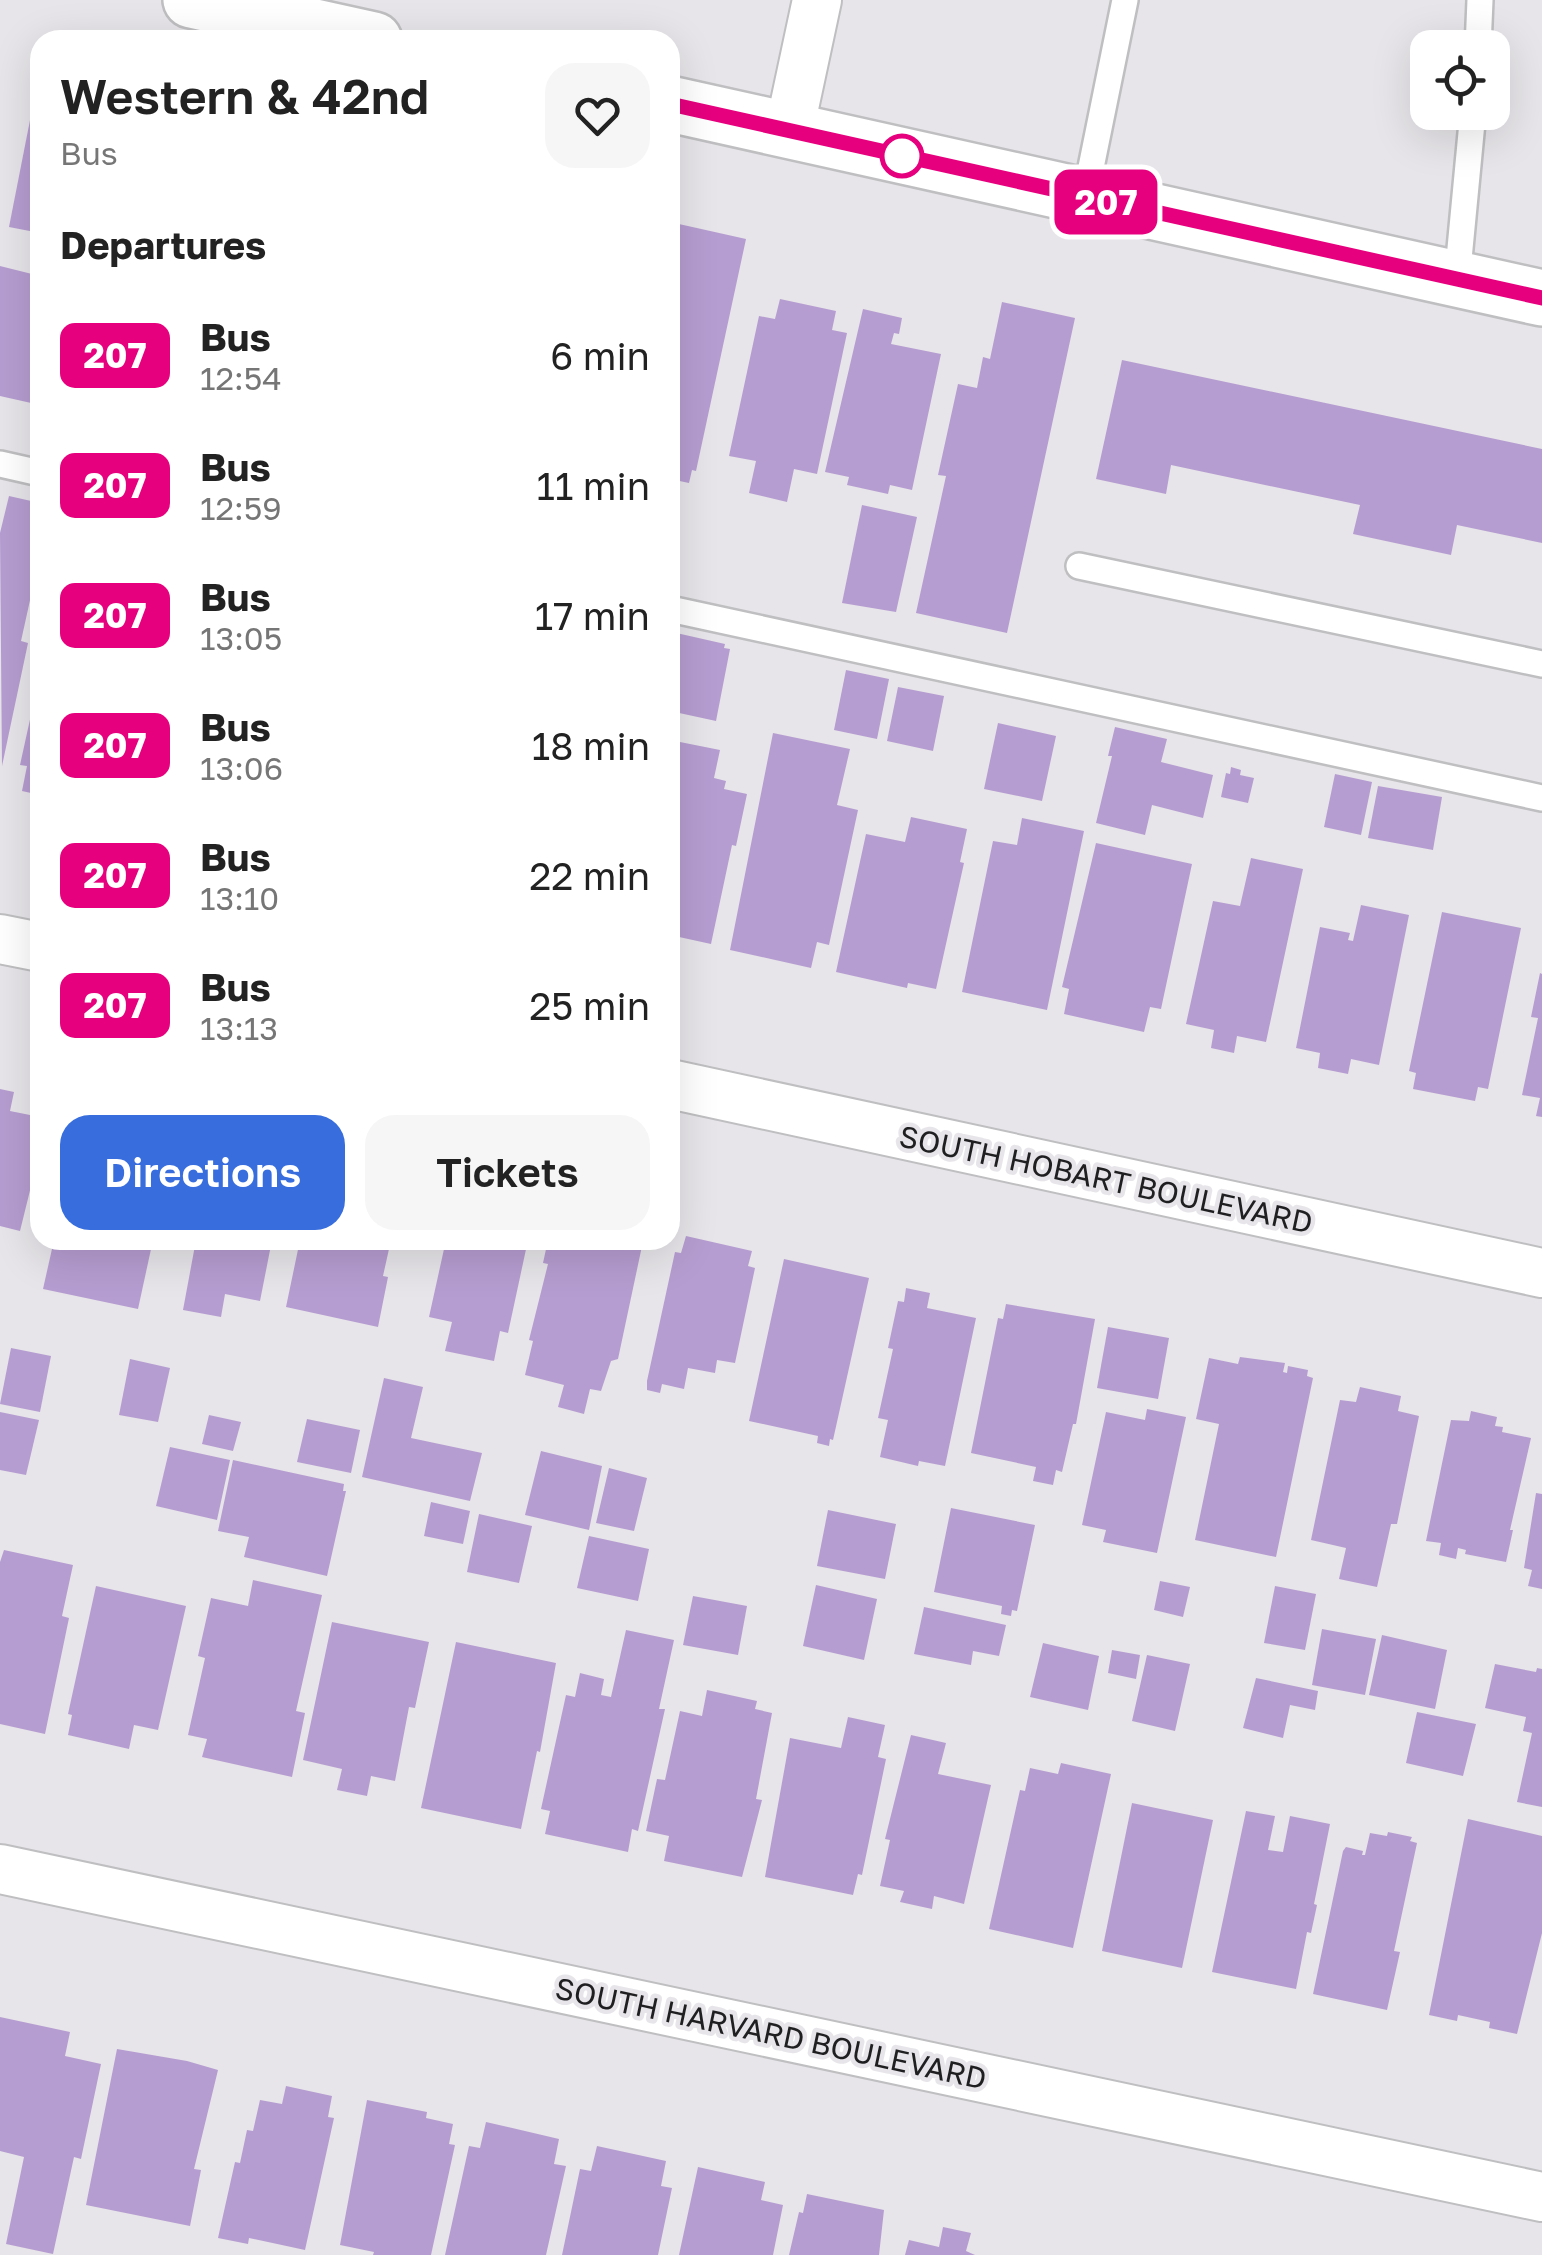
<!DOCTYPE html>
<html lang="en">
<head>
<meta charset="utf-8">
<style>
	:root { --surface:#fff; --page:#f6f6f6; --text:#222; --muted:#767676; --accent:#376ddd }
	body { margin:0; font-family:"Golos Text",sans-serif; background:var(--page); color:var(--text); height:100vh; display:flex; flex-direction:column; font-size:38px; white-space:nowrap }
	* { box-sizing:border-box; margin:0 }
	p { font-size:32px; color:var(--muted) }
	.icon { flex:none; width:55px; height:55px; fill:none; stroke:currentColor; stroke-width:2; stroke-linecap:round; stroke-linejoin:round }
	.map { position:relative; flex:1; overflow:hidden }
	.drawer { position:absolute; left:30px; top:30px; width:650px; height:1220px; display:flex; flex-direction:column; background:var(--surface); border-radius:30px; box-shadow:0 10px 40px #0002 }
	.drawer>* { flex:none }
	.badge { padding:0 20px; border-radius:15px; font-size:35px; line-height:65px }
	.fabs { position:absolute; left:1410px; top:30px; display:grid; gap:20px }
	.fabs a { display:grid; place-items:center; width:100px; height:100px; border-radius:20px; background:var(--surface); box-shadow:0 10px 40px #0002; font-size:50px }
	.map>.badge { position:absolute; translate:-50% -50%; box-shadow:0 0 0 5px #fff }
	h2 { padding:0 30px; font-size:38px; line-height:90px }
	.round { display:grid; place-items:center; flex:none; width:105px; height:105px; border-radius:30px; background:var(--page) }
	.head { display:flex; align-items:center; justify-content:space-between; height:170px; padding:0 30px }
	h1 { font-size:48px; font-weight:600; line-height:75px }
	.cta { display:flex; gap:20px; margin-top:auto; padding:20px 30px }
	.cta a { flex:1; height:115px; border-radius:30px; background:var(--accent); color:#fff; font-size:40px; font-weight:600; line-height:115px; text-align:center }
	.cta a+a { background:var(--page); color:var(--text) }
	ul { padding:0; list-style:none }
	li { display:flex; align-items:center; gap:30px; height:130px; padding:0 30px }
	li div { flex:1 }
	li b { display:block; font-size:38px }
	li em { font-style:normal }
	li .badge { min-width:110px; font-weight:700; text-align:center }
	.map>svg:first-child { display:block }
	.building { fill:#b69dd1 }
	.lines { fill:none; stroke-linecap:round; stroke-linejoin:round }
	.service-casing { stroke:#bfbec1; stroke-width:30 }
	.minor-casing { stroke:#bfbec1; stroke-width:52 }
	.primary-casing { stroke:#bfbec1; stroke-width:60 }
	.service { stroke:#fff; stroke-width:25 }
	.minor { stroke:#fff; stroke-width:48 }
	.primary { stroke:#fff; stroke-width:55 }
	.line-casing { stroke:#fff; stroke-width:22 }
	.line { stroke:#e6007e; stroke-width:15 }
	.stop-dot { fill:#fff; stroke:#e6007e; stroke-width:5 }
	.labels { text-anchor:middle; dominant-baseline:central; stroke-width:9; stroke-linejoin:round; paint-order:stroke }
	.street-label { font-size:30px; fill:#1f1e20; stroke:#e7e5e9 }
</style>
</head>
<body>
<div class="map">
<svg width="1542" height="2255" viewBox="0 0 1542 2255">
	<rect width="100%" height="100%" fill="#e7e5e9"/>
	<g class="building">
		<polygon points="32,110 40,112 40,233 9,227"/>
		<polygon points="670,222 746,239 696,471 692,470 689,483 670,479"/>
		<polygon points="0,266 40,276 40,405 0,396"/>
		<polygon points="780,299 836,311 832,330 847,333 817,474 794,469 787,502 749,493 756,461 729,456 759,316 775,319"/>
		<polygon points="1002,302 1075,318 1007,633 916,613 946,476 938,475 958,384 977,388 983,357 990,359"/>
		<polygon points="863,309 902,318 899,334 894,333 891,344 941,354 912,490 890,485 888,494 847,485 849,477 825,472"/>
		<polygon points="1122,360 1542,449 1542,543 1457,525 1451,555 1353,534 1360,505 1171,465 1166,494 1096,479"/>
		<polygon points="9,496 40,503 40,555 21,641 28,643 2,766 0,533"/>
		<polygon points="862,505 917,517 896,612 842,603"/>
		<polygon points="672,632 725,644 724,648 730,649 716,721 670,711"/>
		<polygon points="846,670 889,679 877,739 834,730"/>
		<polygon points="38,683 40,683 40,795 22,791 27,766 20,765"/>
		<polygon points="898,687 944,696 933,751 887,741"/>
		<polygon points="998,723 1056,736 1042,801 984,789"/>
		<polygon points="1115,727 1167,739 1161,762 1213,775 1203,818 1152,805 1145,835 1096,823 1112,756 1108,756"/>
		<polygon points="773,733 850,749 837,805 858,810 829,945 817,942 811,968 730,950"/>
		<polygon points="670,740 720,750 714,778 726,781 724,789 747,794 736,846 732,845 711,944 670,935"/>
		<polygon points="1231,767 1241,770 1240,775 1254,778 1248,803 1221,797 1226,773 1230,774"/>
		<polygon points="1335,774 1372,782 1361,835 1324,827"/>
		<polygon points="1378,786 1442,797 1433,850 1368,838"/>
		<polygon points="911,817 967,829 960,862 964,863 936,989 908,983 907,988 836,972 866,834 905,842"/>
		<polygon points="1022,818 1084,831 1047,1010 962,992 993,841 1017,845"/>
		<polygon points="1096,843 1192,864 1161,1009 1150,1007 1144,1032 1064,1014 1069,989 1062,987"/>
		<polygon points="1251,858 1303,869 1266,1042 1237,1036 1234,1053 1211,1048 1214,1030 1186,1024 1213,901 1240,906"/>
		<polygon points="1361,905 1409,915 1379,1065 1351,1059 1348,1074 1318,1068 1320,1053 1296,1048 1320,927 1350,933 1348,940 1353,941"/>
		<polygon points="1442,912 1521,928 1488,1089 1478,1087 1475,1101 1413,1089 1416,1073 1409,1071"/>
		<polygon points="1540,973 1542,974 1542,1117 1536,1116 1540,1098 1522,1095 1538,1018 1531,1017"/>
		<polygon points="0,1089 14,1092 10,1111 40,1117 35,1158 38,1158 20,1231 0,1226"/>
		<polygon points="686,1236 752,1251 748,1266 755,1268 735,1363 717,1360 715,1373 688,1368 684,1389 662,1384 660,1393 647,1390 647,1381 675,1252 681,1253"/>
		<polygon points="54,1240 153,1240 138,1309 43,1289"/>
		<polygon points="196,1240 272,1240 260,1301 225,1294 221,1317 183,1310"/>
		<polygon points="300,1240 391,1240 383,1276 388,1277 378,1327 286,1307"/>
		<polygon points="446,1240 528,1240 508,1333 500,1331 494,1361 445,1351 452,1322 429,1317"/>
		<polygon points="548,1240 613,1240 642,1246 618,1359 611,1361 601,1391 590,1389 584,1414 558,1407 564,1385 525,1375 533,1341 529,1340 548,1264 543,1263"/>
		<polygon points="784,1259 869,1278 833,1440 830,1439 829,1446 817,1443 818,1436 749,1421"/>
		<polygon points="906,1288 930,1293 927,1308 976,1318 945,1466 919,1461 918,1466 880,1457 888,1420 878,1418 893,1349 888,1348 898,1301 904,1302"/>
		<polygon points="1006,1304 1095,1319 1076,1424 1073,1424 1062,1472 1056,1470 1053,1485 1033,1481 1036,1467 971,1453 998,1318 1003,1319"/>
		<polygon points="1108,1327 1169,1338 1158,1399 1097,1388"/>
		<polygon points="11,1348 51,1356 40,1412 0,1404"/>
		<polygon points="1240,1357 1285,1363 1283,1372 1287,1373 1288,1366 1308,1370 1307,1376 1313,1378 1276,1557 1195,1540 1219,1424 1196,1419 1209,1358 1238,1364"/>
		<polygon points="130,1359 170,1368 158,1422 119,1415"/>
		<polygon points="384,1378 423,1387 411,1438 482,1453 470,1501 362,1477"/>
		<polygon points="1360,1387 1401,1396 1398,1411 1419,1416 1397,1524 1391,1524 1377,1587 1339,1579 1346,1548 1311,1540 1340,1400 1356,1402"/>
		<polygon points="1147,1409 1186,1417 1157,1553 1103,1542 1106,1530 1082,1525 1106,1412 1145,1420"/>
		<polygon points="1471,1411 1497,1417 1495,1426 1503,1427 1502,1432 1531,1438 1510,1530 1513,1530 1506,1562 1465,1554 1466,1550 1458,1548 1456,1559 1439,1555 1441,1543 1426,1541 1451,1420 1469,1421"/>
		<polygon points="0,1412 39,1420 26,1475 0,1470"/>
		<polygon points="209,1415 241,1422 233,1451 202,1444"/>
		<polygon points="307,1419 360,1430 351,1473 297,1462"/>
		<polygon points="170,1447 230,1460 217,1520 156,1506"/>
		<polygon points="541,1451 602,1466 589,1530 525,1515"/>
		<polygon points="233,1460 344,1484 343,1491 346,1491 327,1576 244,1557 249,1537 218,1531"/>
		<polygon points="609,1468 647,1478 634,1531 596,1523"/>
		<polygon points="1536,1493 1542,1494 1542,1589 1528,1586 1532,1570 1524,1568"/>
		<polygon points="431,1502 470,1511 463,1544 424,1536"/>
		<polygon points="951,1508 1035,1525 1017,1611 1012,1610 1011,1616 1001,1614 1002,1606 934,1592"/>
		<polygon points="828,1510 896,1524 885,1579 817,1566"/>
		<polygon points="479,1514 532,1526 519,1583 467,1572"/>
		<polygon points="589,1536 649,1549 638,1601 577,1588"/>
		<polygon points="4,1550 73,1565 62,1616 69,1618 45,1734 0,1724 0,1562"/>
		<polygon points="253,1580 322,1595 296,1711 305,1713 292,1777 202,1757 207,1739 188,1735 205,1658 198,1656 211,1598 248,1606"/>
		<polygon points="1160,1581 1190,1587 1183,1617 1154,1610"/>
		<polygon points="816,1585 877,1599 864,1660 803,1646"/>
		<polygon points="96,1586 186,1606 158,1730 134,1725 129,1749 68,1735 72,1715 68,1714"/>
		<polygon points="1275,1586 1316,1594 1305,1650 1264,1643"/>
		<polygon points="693,1596 747,1606 738,1655 683,1645"/>
		<polygon points="924,1607 1006,1625 999,1656 973,1651 971,1665 914,1654"/>
		<polygon points="332,1622 429,1642 415,1708 409,1707 395,1781 371,1776 367,1796 337,1790 342,1769 303,1760"/>
		<polygon points="1322,1629 1376,1639 1365,1695 1312,1685"/>
		<polygon points="626,1630 674,1640 659,1709 665,1709 638,1831 632,1829 628,1852 545,1834 550,1811 541,1809 566,1695 575,1697 580,1673 604,1679 601,1695 611,1697"/>
		<polygon points="1382,1635 1447,1650 1435,1709 1369,1695"/>
		<polygon points="456,1642 556,1663 540,1752 537,1751 521,1829 421,1808"/>
		<polygon points="1043,1643 1099,1656 1088,1710 1030,1697"/>
		<polygon points="1112,1650 1140,1655 1136,1679 1108,1673"/>
		<polygon points="1147,1655 1190,1664 1175,1731 1132,1721"/>
		<polygon points="1495,1664 1536,1672 1537,1668 1542,1669 1542,1807 1517,1802 1532,1733 1523,1731 1526,1717 1485,1708"/>
		<polygon points="1256,1678 1318,1691 1315,1710 1290,1705 1283,1738 1243,1728"/>
		<polygon points="707,1690 757,1701 755,1709 772,1713 756,1799 762,1800 742,1877 664,1861 669,1836 646,1831 657,1779 665,1780 680,1711 702,1716"/>
		<polygon points="1417,1712 1476,1724 1463,1776 1406,1763"/>
		<polygon points="848,1717 885,1725 878,1757 886,1759 862,1875 858,1874 853,1895 765,1877 790,1738 841,1748"/>
		<polygon points="911,1735 946,1743 938,1774 991,1785 964,1904 934,1896 932,1909 900,1902 904,1891 880,1886 890,1840 885,1839"/>
		<polygon points="1061,1763 1111,1774 1073,1948 989,1929 1020,1790 1025,1791 1030,1768 1058,1774"/>
		<polygon points="1132,1803 1213,1820 1182,1968 1102,1951"/>
		<polygon points="1246,1811 1275,1816 1268,1850 1283,1852 1290,1816 1330,1824 1314,1904 1317,1905 1311,1933 1307,1932 1296,1989 1212,1972"/>
		<polygon points="1468,1819 1542,1836 1542,1933 1517,2034 1489,2028 1490,2022 1458,2015 1457,2021 1429,2015"/>
		<polygon points="1388,1832 1412,1837 1410,1841 1417,1843 1394,1951 1400,1952 1387,2010 1313,1994 1343,1851 1346,1847 1363,1851 1362,1855 1365,1855 1370,1833 1387,1836"/>
		<polygon points="0,2017 70,2032 65,2056 101,2064 81,2159 74,2157 53,2254 6,2244 24,2157 0,2151"/>
		<polygon points="117,2049 187,2061 218,2070 194,2169 201,2170 190,2226 86,2205"/>
		<polygon points="286,2086 332,2096 328,2117 334,2118 305,2250 249,2238 248,2244 218,2238 235,2162 240,2163 247,2130 253,2131 260,2100 282,2104"/>
		<polygon points="367,2100 427,2112 426,2118 453,2124 449,2144 455,2145 431,2255 373,2255 374,2252 340,2245"/>
		<polygon points="486,2122 559,2139 554,2164 566,2166 546,2255 445,2255 469,2146 480,2148"/>
		<polygon points="597,2146 666,2161 661,2186 672,2188 658,2255 562,2255 580,2169 591,2171"/>
		<polygon points="698,2167 765,2182 761,2200 783,2205 773,2255 679,2255"/>
		<polygon points="807,2194 884,2210 879,2255 789,2255 799,2212 803,2213"/>
		<polygon points="943,2227 971,2233 966,2251 975,2255 905,2255 909,2240 939,2247"/>
	</g>
	<g class="lines">
		<g class="service-casing">
			<g id="service">
				<polyline points="1478,48 1480,0"/>
				<polyline points="1085,197 1125,0"/>
				<polyline points="1457,280 1473,112"/>
				<polyline points="0,464 40,473"/>
				<polyline points="1079,566 1542,664"/>
				<polyline points="670,609 1542,798"/>
			</g>
		</g>
		<g class="minor-casing">
			<g id="minor">
				<polyline points="789,131 817,0"/>
				<polyline points="0,939 40,947"/>
				<polyline points="670,1084 1542,1273"/>
				<polyline points="0,1869 1542,2197"/>
			</g>
		</g>
		<g class="primary-casing">
			<g id="primary">
				<polyline points="191,0 374,40"/>
				<polyline points="670,104 1542,298"/>
			</g>
		</g>
		<use href="#service" class="service"/>
		<use href="#minor" class="minor"/>
		<use href="#primary" class="primary"/>
	</g>
	<g class="lines">
		<g class="line-casing">
			<polyline id="line" points="670,104 1542,298"/>
		</g>
		<use href="#line" class="line"/>
	</g>
	<circle class="stop-dot" cx="902" cy="156" r="20"/>
	<g class="labels">
		<g class="street-label">
			<text transform="translate(1106 1179) rotate(12)">SOUTH HOBART BOULEVARD</text>
			<text transform="translate(771 2033) rotate(12)">SOUTH HARVARD BOULEVARD</text>
		</g>
	</g>
</svg>
<div class="fabs">
<a><svg class="icon" aria-label="locate" viewBox="0 0 24 24"><circle cx="12" cy="12" r="6"/><path d="M12 2v4M12 18v4M2 12h4M18 12h4"/></svg></a>
</div>
<b class="badge" style="left:1106px;top:202px;background:#e6007e;color:#fff">207</b>
<section class="drawer">
<div class="head"><div><h1>Western &amp; 42nd</h1><p>Bus</p></div><a class="round"><svg class="icon" aria-label="heart" viewBox="0 0 24 24"><path d="M12 20l-8-8c-3-5 5-10 8-4 3-6 11-1 8 4z"/></svg></a></div>
<h2>Departures</h2>
<ul>
<li><span class="badge" style="background:#e6007e;color:#fff">207</span><div><b>Bus</b><p>12:54</p></div><em>6 min</em></li>
<li><span class="badge" style="background:#e6007e;color:#fff">207</span><div><b>Bus</b><p>12:59</p></div><em>11 min</em></li>
<li><span class="badge" style="background:#e6007e;color:#fff">207</span><div><b>Bus</b><p>13:05</p></div><em>17 min</em></li>
<li><span class="badge" style="background:#e6007e;color:#fff">207</span><div><b>Bus</b><p>13:06</p></div><em>18 min</em></li>
<li><span class="badge" style="background:#e6007e;color:#fff">207</span><div><b>Bus</b><p>13:10</p></div><em>22 min</em></li>
<li><span class="badge" style="background:#e6007e;color:#fff">207</span><div><b>Bus</b><p>13:13</p></div><em>25 min</em></li>
</ul>
<div class="cta"><a>Directions</a><a>Tickets</a></div>
</section>
</div>
</body>
</html>
